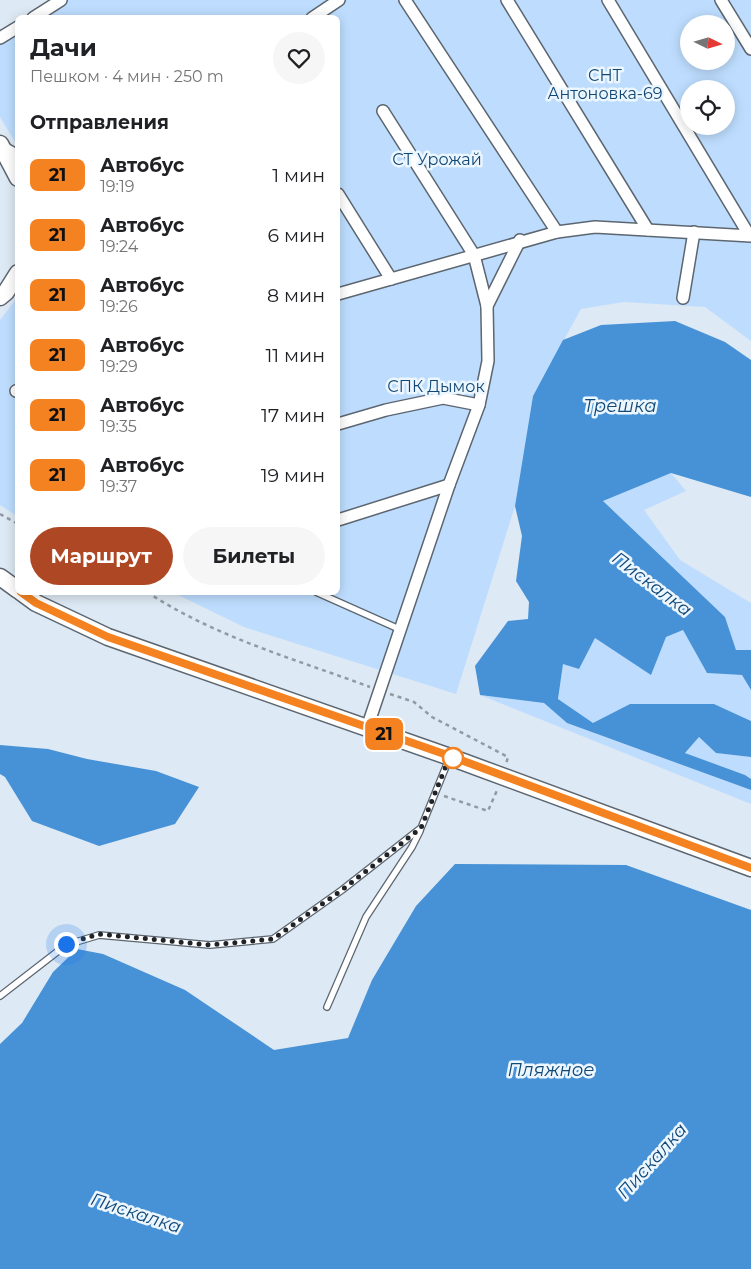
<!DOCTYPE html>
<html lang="ru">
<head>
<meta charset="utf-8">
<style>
	:root { --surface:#fff; --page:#f6f6f6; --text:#202124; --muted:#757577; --accent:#ae4723 }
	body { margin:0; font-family:Montserrat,sans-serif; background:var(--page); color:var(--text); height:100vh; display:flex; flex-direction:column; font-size:19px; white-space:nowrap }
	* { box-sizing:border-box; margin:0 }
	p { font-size:16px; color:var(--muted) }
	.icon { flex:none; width:28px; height:28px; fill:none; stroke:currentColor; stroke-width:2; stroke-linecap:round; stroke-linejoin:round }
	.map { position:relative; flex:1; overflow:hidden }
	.drawer { position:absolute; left:15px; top:15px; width:325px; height:580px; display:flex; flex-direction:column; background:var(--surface); border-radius:8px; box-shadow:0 2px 12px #0003 }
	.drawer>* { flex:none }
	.badge { padding:0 10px; border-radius:8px; font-size:18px; line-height:32px }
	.needle { width:32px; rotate:95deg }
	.fabs { position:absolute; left:680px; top:15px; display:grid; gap:10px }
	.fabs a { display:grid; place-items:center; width:55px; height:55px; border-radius:50%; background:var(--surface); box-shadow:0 2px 12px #0003; font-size:25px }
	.you { position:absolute; width:25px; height:25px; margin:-12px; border:4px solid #fff; border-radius:50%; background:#1a73e8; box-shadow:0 0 0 8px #1a73e833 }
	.map>.badge { position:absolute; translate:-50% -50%; box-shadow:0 0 0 2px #fff }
	h2 { padding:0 15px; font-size:19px; line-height:45px }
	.round { display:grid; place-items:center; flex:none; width:52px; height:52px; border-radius:26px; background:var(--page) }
	.summary { display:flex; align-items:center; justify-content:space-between; height:85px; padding:0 15px }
	h1 { font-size:24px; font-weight:700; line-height:38px }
	.action { display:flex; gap:10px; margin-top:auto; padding:10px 15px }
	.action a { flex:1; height:58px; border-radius:30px; background:var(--accent); color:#fff; font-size:20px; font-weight:700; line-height:58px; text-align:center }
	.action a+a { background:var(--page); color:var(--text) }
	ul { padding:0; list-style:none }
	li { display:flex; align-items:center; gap:15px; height:60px; padding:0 15px }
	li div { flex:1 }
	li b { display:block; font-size:19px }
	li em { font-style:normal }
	li .badge { min-width:55px; font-weight:700; text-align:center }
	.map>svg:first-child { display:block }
	.green { fill:#beddfe; fill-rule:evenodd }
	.water { fill:#4792d7 }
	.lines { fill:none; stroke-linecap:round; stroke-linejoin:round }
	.lane-casing { stroke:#5c6670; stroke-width:8 }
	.street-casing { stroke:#5c6670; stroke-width:14 }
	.secondary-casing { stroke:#5c6670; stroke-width:19 }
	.path { stroke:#929ba3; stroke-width:2.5; stroke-dasharray:4 4; stroke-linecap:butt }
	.lane { stroke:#fff; stroke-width:5.5 }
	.street { stroke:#fff; stroke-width:11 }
	.secondary { stroke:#fff; stroke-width:16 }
	.line-casing { stroke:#fff; stroke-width:11 }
	.line { stroke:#f58220; stroke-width:8 }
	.walk { stroke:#1f2327; stroke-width:5; stroke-dasharray:0 9 }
	.stop-dot { fill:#fff; stroke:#f58220; stroke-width:2.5 }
	.labels { text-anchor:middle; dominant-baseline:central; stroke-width:5; stroke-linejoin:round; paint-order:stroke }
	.park-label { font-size:16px; fill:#104774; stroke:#ecf6ff }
	.water-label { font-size:18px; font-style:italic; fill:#124876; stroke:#ecf6ff }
</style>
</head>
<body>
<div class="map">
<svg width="751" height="1269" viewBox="0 0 751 1269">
	<rect width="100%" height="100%" fill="#dde9f4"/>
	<g class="green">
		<path d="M59,0H751V341L705,307L624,302L581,309L533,396L515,506L456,694L244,627L174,593L338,592V18H33ZM689,24H726V61H689ZM689,89H726V126H689Z"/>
		<polygon points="17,28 17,145 0,117 0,41"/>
		<polygon points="17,298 17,516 0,505 0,320"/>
		<polygon points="671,473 686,491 644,510 680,560 751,603 751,650 736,650 725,617 603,501"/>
		<polygon points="683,630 707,673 742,675 751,690 751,721 714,704 630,704 593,724 558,699 563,663 579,669 595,638 666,637"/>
		<polygon points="480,695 544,703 567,723 751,790 751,804"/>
		<polygon points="699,737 716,753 751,757 751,779 745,775 685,753"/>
	</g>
	<g class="water">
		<polygon points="675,321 725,342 751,360 751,497 671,473 603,501 725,617 736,650 751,650 751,690 742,675 707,673 683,630 666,637 651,675 595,638 579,669 563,664 558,699 593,723 630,704 714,704 751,721 751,757 716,753 699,737 685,753 745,775 751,779 751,790 567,723 544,703 480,695 475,666 508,621 528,619 529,602 516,581 522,536 515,506 533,396 563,340 601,325"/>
		<polygon points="0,745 48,749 87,759 156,771 199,787 175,824 99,846 32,821 5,777 0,774"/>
		<polygon points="455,864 626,865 751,910 751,1269 0,1269 0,1044 22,1023 53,972 77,949 103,954 185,990 274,1050 348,1038 372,980 416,906"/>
	</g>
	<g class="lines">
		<g class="lane-casing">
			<g id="lane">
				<polyline points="316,592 399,629"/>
				<polyline points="0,996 66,945 99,935 210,945 273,939 342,890 421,828 449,759"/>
				<polyline points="327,1007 366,917 412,847 420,831"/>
			</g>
		</g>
		<g class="street-casing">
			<g id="street">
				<polyline points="405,0 557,232"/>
				<polyline points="507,0 648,230"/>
				<polyline points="608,0 749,235"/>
				<polyline points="721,0 751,49"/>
				<polyline points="33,18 61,0"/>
				<polyline points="312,18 339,0"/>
				<polyline points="0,38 18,27"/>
				<polyline points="4,148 18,156"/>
				<polyline points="338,194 391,279"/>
				<polyline points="338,294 557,232 595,227 751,236"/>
				<polyline points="683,298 694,232"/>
				<polyline points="487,306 520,240"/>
				<polyline points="16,391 18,390"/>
				<polyline points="338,424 386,410 443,398 479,405"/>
				<polyline points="338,520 449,485"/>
				<polyline points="367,728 449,485 479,405 488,361 487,306 474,255 383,111"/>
			</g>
		</g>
		<g class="secondary-casing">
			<g id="secondary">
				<polyline points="0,144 18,178"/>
				<polyline points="0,297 6,292 18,273"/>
				<polyline points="0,577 18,590"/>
				<polyline points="21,592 36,603 108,637 450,757 751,868"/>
			</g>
		</g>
		<g class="path">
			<polyline points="0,514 18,524"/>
			<path d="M147,592C215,637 295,659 370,687"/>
			<polyline points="390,694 414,702 432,717 508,757 506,764"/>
			<polyline points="444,796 488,811 498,788"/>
		</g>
		<use href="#lane" class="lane"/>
		<use href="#street" class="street"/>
		<use href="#secondary" class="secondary"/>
	</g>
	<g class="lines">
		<g class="line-casing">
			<polyline id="line" points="21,592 36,603 108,637 450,756 751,868"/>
		</g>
		<use href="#line" class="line"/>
		<polyline class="walk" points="66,944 99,934 210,945 273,939 342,890 421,828 450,756 453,758"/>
	</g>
	<circle class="stop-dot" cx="453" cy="758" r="10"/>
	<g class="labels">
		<g class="park-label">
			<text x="605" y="75">СНТ<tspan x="605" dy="18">Антоновка-69</tspan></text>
			<text x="437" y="159">СТ Урожай</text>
			<text x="436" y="386">СПК Дымок</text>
		</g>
		<g class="water-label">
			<text x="620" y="406">Трешка</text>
			<text transform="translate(652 584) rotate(37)">Пискалка</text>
			<text x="551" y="1070">Пляжное</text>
			<text transform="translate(652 1161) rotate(-48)">Пискалка</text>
			<text transform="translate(136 1213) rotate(18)">Пискалка</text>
		</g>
	</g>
</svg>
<div class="fabs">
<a><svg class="needle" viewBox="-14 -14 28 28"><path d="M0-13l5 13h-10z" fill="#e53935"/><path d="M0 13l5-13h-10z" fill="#757577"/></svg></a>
<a><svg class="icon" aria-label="locate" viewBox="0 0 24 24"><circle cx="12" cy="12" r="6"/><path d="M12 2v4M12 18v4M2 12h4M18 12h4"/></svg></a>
</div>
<div class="you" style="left:66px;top:944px"></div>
<b class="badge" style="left:384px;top:734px;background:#f58220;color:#111">21</b>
<section class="drawer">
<div class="summary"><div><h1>Дачи</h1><p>Пешком · 4 мин · 250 m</p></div><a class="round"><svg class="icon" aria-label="heart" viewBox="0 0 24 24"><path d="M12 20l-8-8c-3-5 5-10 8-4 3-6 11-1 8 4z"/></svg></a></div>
<h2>Отправления</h2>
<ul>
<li><span class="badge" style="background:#f58220;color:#111">21</span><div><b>Автобус</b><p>19:19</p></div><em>1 мин</em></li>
<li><span class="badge" style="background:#f58220;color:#111">21</span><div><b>Автобус</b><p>19:24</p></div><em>6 мин</em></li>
<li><span class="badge" style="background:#f58220;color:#111">21</span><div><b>Автобус</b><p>19:26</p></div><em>8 мин</em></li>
<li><span class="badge" style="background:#f58220;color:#111">21</span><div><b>Автобус</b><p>19:29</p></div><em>11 мин</em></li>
<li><span class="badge" style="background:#f58220;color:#111">21</span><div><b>Автобус</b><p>19:35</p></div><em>17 мин</em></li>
<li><span class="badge" style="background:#f58220;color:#111">21</span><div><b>Автобус</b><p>19:37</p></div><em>19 мин</em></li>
</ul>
<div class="action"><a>Маршрут</a><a>Билеты</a></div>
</section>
</div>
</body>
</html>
